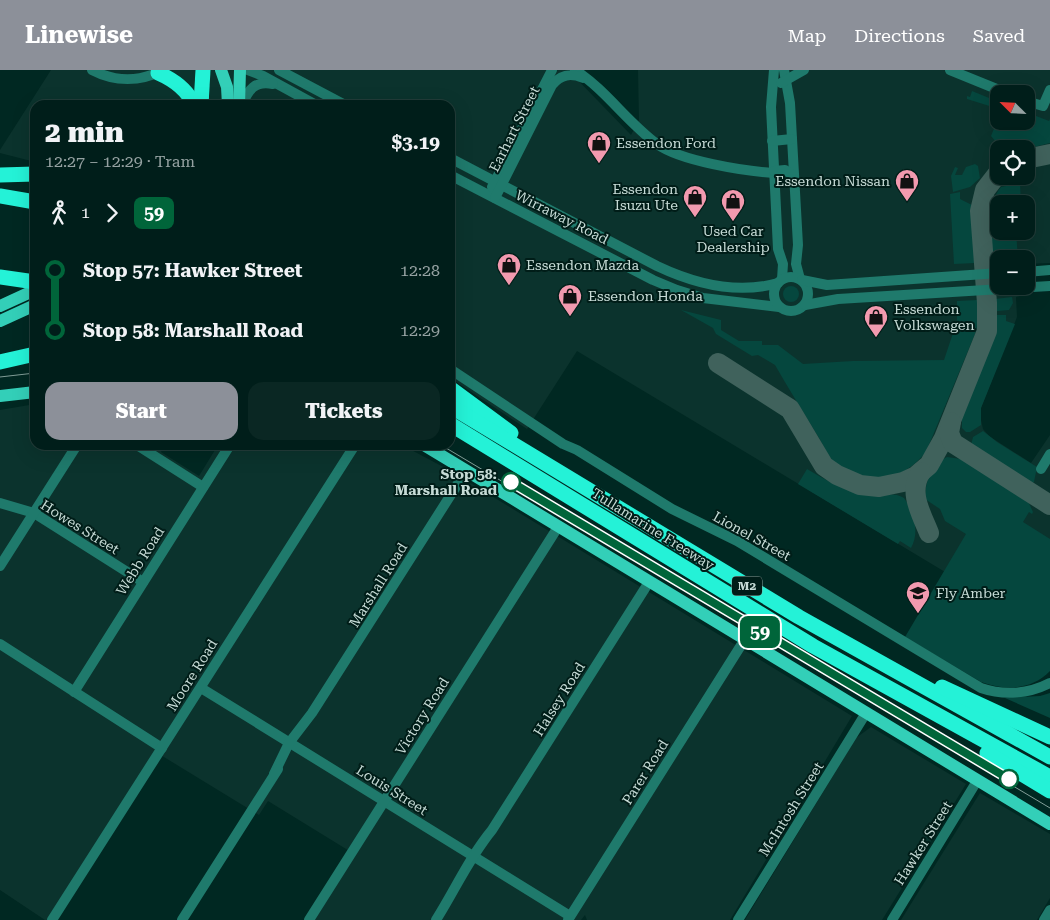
<!DOCTYPE html>
<html lang="en">
<head>
<meta charset="utf-8">
<style>
	:root { --surface:#001e1a; --page:#0a2723; --text:#f1f3f6; --muted:#95a2a2; --line:#223c39; --accent:#8c9099 }
	body { margin:0; font-family:"Roboto Serif",serif; background:var(--page); color:var(--text); height:100vh; display:flex; flex-direction:column; font-size:19px; white-space:nowrap }
	* { box-sizing:border-box; margin:0 }
	p { font-size:16px; color:var(--muted) }
	.icon { flex:none; width:28px; height:28px; fill:none; stroke:currentColor; stroke-width:2; stroke-linecap:round; stroke-linejoin:round }
	.map { position:relative; flex:1; overflow:hidden }
	.panel { position:absolute; left:30px; top:30px; width:425px; height:350px; display:flex; flex-direction:column; background:var(--surface); border-radius:15px; box-shadow:0 5px 20px #0002,0 0 0 1px var(--line) }
	.panel>* { flex:none }
	.badge { padding:0 10px; border-radius:8px; font-size:18px; line-height:32px }
	.needle { width:32px; rotate:294deg }
	.tools { position:absolute; left:990px; top:15px; display:grid; gap:10px }
	.tools a { display:grid; place-items:center; width:45px; height:45px; border-radius:10px; background:var(--surface); box-shadow:0 5px 20px #0002,0 0 0 1px var(--line); font-size:25px }
	.map>.badge { position:absolute; translate:-50% -50%; box-shadow:0 0 0 2px #fff }
	.legs { display:flex; align-items:center; gap:8px; height:55px; padding:0 15px; font-size:16px }
	.legs p { margin-inline-start:auto }
	.headline { display:flex; align-items:center; justify-content:space-between; height:85px; padding:0 15px }
	h1 { font-size:28px; font-weight:800; line-height:38px }
	.action { display:flex; gap:10px; margin-top:auto; padding:10px 15px }
	.action a { flex:1; height:58px; border-radius:15px; background:var(--accent); color:#fff; font-size:20px; font-weight:800; line-height:58px; text-align:center }
	.action a+a { background:var(--page); color:var(--text) }
	ul { padding:0 15px; list-style:none }
	li { display:flex; align-items:center; gap:18px; height:60px; font-size:19px }
	li i { display:grid; place-items:center; width:8px; height:100%; margin:0 6px; background:currentColor }
	li i::after { content:''; width:12px; height:12px; margin:-6px; border:4px solid; border-radius:50%; background:var(--surface) }
	li p { margin-inline-start:auto }
	li:first-child i { background:linear-gradient(#0000 50%,currentColor 0) }
	li:last-child i { background:linear-gradient(currentColor 50%,#0000 0) }
	header { display:flex; align-items:center; gap:30px; box-sizing:border-box; height:70px; padding:0 25px; background:var(--accent); color:#fff }
	header strong { font-size:24px }
	nav { display:flex; gap:28px; margin-inline-start:auto; font-size:18px }
	.map>svg:first-child { display:block }
	.built { fill:#0b332d; fill-rule:evenodd }
	.green { fill:#05473e }
	.lines { fill:none; stroke-linecap:round; stroke-linejoin:round }
	.taxiway { stroke:#40625c; stroke-width:20 }
	.minor { stroke:#1f7a6c; stroke-width:10 }
	.major { stroke:#33cfb8; stroke-width:12 }
	.highway { stroke:#24f2d7; stroke-width:15 }
	.tram { stroke:#819d97; stroke-width:1 }
	.line-1-casing { stroke:#fff; stroke-width:11 }
	.line-1 { stroke:#00653a; stroke-width:8 }
	.stop-1-dot { fill:#fff; stroke:#00653a; stroke-width:2.5 }
	.labels { text-anchor:middle; dominant-baseline:central; stroke-width:4; stroke-linejoin:round; paint-order:stroke }
	.shield { fill:#001d18; stroke:#8ba29d; stroke-width:1 }
	.shield-label { font-size:12px; font-weight:bold; fill:#c6dbd6 }
	.street-label { font-size:14px; fill:#c6dbd6; stroke:#001d18 }
	.poi-label { font-size:14px; fill:#c6dbd6; stroke:#001d18; text-anchor:start }
	.stop-label { font-size:14px; font-weight:bold; fill:#c6dbd6; stroke:#001d18; text-anchor:end }
</style>
</head>
<body>
<header>
<strong>Linewise</strong>
<nav><a>Map</a><a>Directions</a><a>Saved</a></nav>
</header>
<div class="map">
<svg width="1050" height="850" viewBox="0 0 1050 850">
	<rect width="100%" height="100%" fill="#002822"/>
	<g class="built">
		<path d="M51,0H568L631,65L639,50L638,0H1050V193L1026,194V189H999V216H1020V226L1016,227L1017,247L981,338V350L983,359L989,366L1031,393L1050,365V565L577,281L527,359L450,308V35H35V92L0,83V80ZM999,24H1026V51H999ZM999,79H1026V106H999ZM999,134H1026V161H999Z"/>
		<polygon points="35,334 35,375 165,375 161,382 199,406 218,375 402,375 449,400 852,646 730,850 587,850 585,845 581,850 309,850 351,782 268,731 259,745 159,684 52,850 45,850 0,820 0,340"/>
		<polygon points="871,657 966,714 882,850 745,850 856,668"/>
		<polygon points="980,723 1050,764 1050,828 1037,850 901,850"/>
	</g>
	<g class="green">
		<polygon points="972,21 999,32 999,39 967,29 967,26 970,27"/>
		<polygon points="1026,42 1049,51 1050,49 1050,73 1026,79 1001,78 991,66 999,46 999,51 1026,51"/>
		<polygon points="975,94 978,96 980,108 970,117 953,122 951,106 955,97 958,98 955,105 962,105 966,97"/>
		<path d="M1020,113L1021,134H999V161H1016L1018,189H999V192H993C992,170 985,136 1001,117Z"/>
		<polygon points="960,122 960,129 972,135 975,193 954,194 950,124"/>
		<circle cx="791" cy="224" r="8"/>
		<polygon points="1012,227 1013,233 1009,240 997,241 995,229"/>
		<path d="M978,230L979,247L975,264L926,382C904,410 868,419 838,396C830,390 824,377 819,368C804,344 789,319 775,295L758,285L752,286L716,264L713,258L681,240L721,250V260L739,271H762V275H778L803,294L853,291L944,290L957,251V231Z"/>
		<polygon points="997,245 1006,245 1006,251 1015,254 981,338 981,355 970,362 966,362 962,358 962,338 993,264"/>
		<polygon points="983,361 997,372 1037,397 1034,412 1032,413 971,375 973,367"/>
		<path d="M947,387L961,389L1028,431L1033,442L1032,444L1029,442L1023,452L1050,469V601C1032,620 1005,621 981,612L905,567L966,464L945,451L940,439L925,429C925,413 931,394 947,387Z"/>
		<path d="M807,399C824,409 842,419 861,424C875,428 892,420 904,428C914,442 920,462 911,478L900,471L898,474L798,414Z"/>
		<polygon points="1050,623 1050,648 1005,628 1040,626"/>
	</g>
	<g class="lines">
		<g class="taxiway">
			<polyline points="1026,89 1050,84"/>
			<polyline points="718,293 790,339 824,396 837,405 860,415 879,417 903,412 916,406 929,395 944,368 987,261 987,233 980,141 985,120 999,102"/>
			<polyline points="951,352 949,363 953,373 1050,435"/>
			<path d="M921,402C908,422 921,443 929,463"/>
		</g>
		<g class="minor">
			<path d="M92,0C115,12 140,12 163,0"/>
			<polyline points="248,0 263,6 316,35"/>
			<polyline points="279,0 345,35"/>
			<path d="M575,0C606,20 627,52 657,74C680,91 744,101 774,103"/>
			<polyline points="774,0 771,37 778,179 783,194 782,209"/>
			<polyline points="784,0 790,33 798,175 796,194 800,209"/>
			<polyline points="950,0 1009,24"/>
			<polyline points="781,13 804,0"/>
			<polyline points="1026,31 1043,36 1050,20"/>
			<path d="M242,35C248,20 255,10 273,14"/>
			<polyline points="772,71 792,69"/>
			<path d="M450,88L657,196C695,214 736,225 778,213"/>
			<polyline points="774,101 785,100 794,106"/>
			<polyline points="450,105 653,210 677,220 703,228 779,237"/>
			<polyline points="492,117 552,0"/>
			<path d="M495,128L552,15C561,4 571,3 583,8"/>
			<polyline points="1026,202 1050,200"/>
			<circle cx="791" cy="224" r="17"/>
			<polyline points="802,210 827,215 999,203"/>
			<polyline points="805,235 838,229 1050,216"/>
			<path d="M450,299L563,374L577,380L672,439L737,471L981,618C1004,626 1029,624 1050,613"/>
			<polyline points="137,375 203,417"/>
			<polyline points="1041,399 1050,384"/>
			<polyline points="0,433 34,443 143,512"/>
			<polyline points="0,496 77,375"/>
			<polyline points="0,574 162,678"/>
			<polyline points="201,618 570,846"/>
			<polyline points="74,622 230,375"/>
			<polyline points="274,704 289,673 312,643 466,401"/>
			<polyline points="52,850 355,375"/>
			<polyline points="182,850 278,699"/>
			<polyline points="309,850 558,457"/>
			<path d="M436,850C455,820 469,788 492,760L649,512"/>
			<polyline points="568,850 745,569"/>
			<polyline points="738,850 866,643"/>
			<polyline points="892,850 977,711"/>
			<polyline points="1044,850 1050,840"/>
		</g>
		<g class="major">
			<polyline points="221,0 227,17 228,35"/>
			<polyline points="239,35 240,0"/>
			<polyline points="0,236 35,220"/>
			<polyline points="0,251 35,235"/>
			<polyline points="0,326 35,322"/>
			<polyline points="424,375 1050,754"/>
		</g>
		<g class="highway">
			<path d="M158,3C174,10 187,19 194,35"/>
			<polyline points="201,35 203,0"/>
			<polyline points="0,105 35,104"/>
			<polyline points="0,126 35,132"/>
			<polyline points="0,207 35,212"/>
			<polyline points="0,292 35,284"/>
			<polyline points="450,318 511,363"/>
			<polyline points="450,336 799,547 1050,687"/>
			<polyline points="450,354 813,576 1050,707"/>
			<polyline points="942,617 1050,667"/>
			<polyline points="987,683 1050,721"/>
		</g>
		<g class="tram">
			<polyline points="0,307 35,303"/>
			<polyline points="441,375 1050,738"/>
		</g>
	</g>
	<g class="lines">
		<g class="line-1-casing">
			<polyline id="line-1" points="511,412 1009,709"/>
		</g>
		<use href="#line-1" class="line-1"/>
	</g>
	<defs>
		<g id="shop-pin" transform="scale(1.25)"><path d="M0 17L-7.5 6A9.5 9.5 0 1 1 7.5 6Z" fill="#f29aaf" stroke="#001d18"/><path d="M-5-2.5h2.3a2.7 3.5 0 0 1 5.4 0H5L5.5 6h-11ZM-1.5-2.5h3a1.5 2.3 0 0 0-3 0Z" fill="#111"/></g>
		<g id="university-pin" transform="scale(1.25)"><path d="M0 17L-7.5 6A9.5 9.5 0 1 1 7.5 6Z" fill="#f29aaf" stroke="#001d18"/><path d="M0-5L7-2L0 1L-7-2ZM-4 1L0 2.5L4 1V4Q0 6-4 4Z" fill="#111"/></g>
	</defs>
	<g fill-rule="evenodd">
		<use href="#shop-pin" x="599" y="73"/>
		<use href="#shop-pin" x="907" y="111"/>
		<use href="#shop-pin" x="695" y="127"/>
		<use href="#shop-pin" x="733" y="131"/>
		<use href="#shop-pin" x="509" y="195"/>
		<use href="#shop-pin" x="570" y="226"/>
		<use href="#shop-pin" x="876" y="247"/>
		<use href="#university-pin" x="918" y="523"/>
	</g>
	<g class="stop-1-dot">
		<circle cx="511" cy="412" r="9"/>
		<circle cx="1009" cy="709" r="9"/>
	</g>
	<g class="labels">
		<rect class="shield" x="732" y="506.5" width="30" height="19" rx="4"/>
		<g class="shield-label">
			<text x="747" y="516">M2</text>
		</g>
		<g class="street-label">
			<text transform="translate(514 59) rotate(-63)">Earhart Street</text>
			<text transform="translate(562 147) rotate(27)">Wirraway Road</text>
			<text transform="translate(80 457) rotate(32)">Howes Street</text>
			<text transform="translate(653 459) rotate(32)">Tullamarine Freeway</text>
			<text transform="translate(752 466) rotate(29)">Lionel Street</text>
			<text transform="translate(140 491) rotate(-58)">Webb Road</text>
			<text transform="translate(378 515) rotate(-58)">Marshall Road</text>
			<text transform="translate(192 605) rotate(-58)">Moore Road</text>
			<text transform="translate(559 629) rotate(-58)">Halsey Road</text>
			<text transform="translate(422 646) rotate(-58)">Victory Road</text>
			<text transform="translate(645 702) rotate(-58)">Parer Road</text>
			<text transform="translate(392 720) rotate(32)">Louis Street</text>
			<text transform="translate(791 739) rotate(-58)">McIntosh Street</text>
			<text transform="translate(923 773) rotate(-58)">Hawker Street</text>
		</g>
		<g class="poi-label">
			<text x="616" y="73">Essendon Ford</text>
			<text x="890" y="111" text-anchor="end">Essendon Nissan</text>
			<text x="678" y="119" text-anchor="end">Essendon<tspan x="678" dy="16">Isuzu Ute</tspan></text>
			<text x="733" y="161" text-anchor="middle">Used Car<tspan x="733" dy="16">Dealership</tspan></text>
			<text x="526" y="195">Essendon Mazda</text>
			<text x="588" y="226">Essendon Honda</text>
			<text x="894" y="239">Essendon<tspan x="894" dy="16">Volkswagen</tspan></text>
			<text x="936" y="523">Fly Amber</text>
		</g>
		<g class="stop-label">
			<text x="497" y="404">Stop 58:<tspan x="497" dy="16">Marshall Road</tspan></text>
		</g>
	</g>
</svg>
<div class="tools">
<a><svg class="needle" viewBox="-14 -14 28 28"><path d="M0-13l5 13h-10z" fill="#e53935"/><path d="M0 13l5-13h-10z" fill="#95a2a2"/></svg></a>
<a><svg class="icon" aria-label="locate" viewBox="0 0 24 24"><circle cx="12" cy="12" r="6"/><path d="M12 2v4M12 18v4M2 12h4M18 12h4"/></svg></a>
<a>+</a>
<a>−</a>
</div>
<b class="badge" style="left:760px;top:562px;background:#00653a;color:#fff">59</b>
<section class="panel">
<div class="headline"><div><h1>2 min</h1><p>12:27 – 12:29 · Tram</p></div><b>$3.19</b></div>
<div class="legs"><svg class="icon" aria-label="walk" viewBox="0 0 24 24"><circle cx="13" cy="4" r="2"/><path d="M13 8l-2 6 4 7M11 14l-3 7M7 12l3-4h3l4 4"/></svg>1<svg class="icon" aria-label="forward" viewBox="0 0 24 24"><path d="M9 5l7 7-7 7"/></svg><b class="badge" style="background:#00653a;color:#fff">59</b></div>
<ul>
<li><i style="color:#00653a"></i><b>Stop 57: Hawker Street</b><p>12:28</p></li>
<li><i style="color:#00653a"></i><b>Stop 58: Marshall Road</b><p>12:29</p></li>
</ul>
<div class="action"><a>Start</a><a>Tickets</a></div>
</section>
</div>
</body>
</html>
